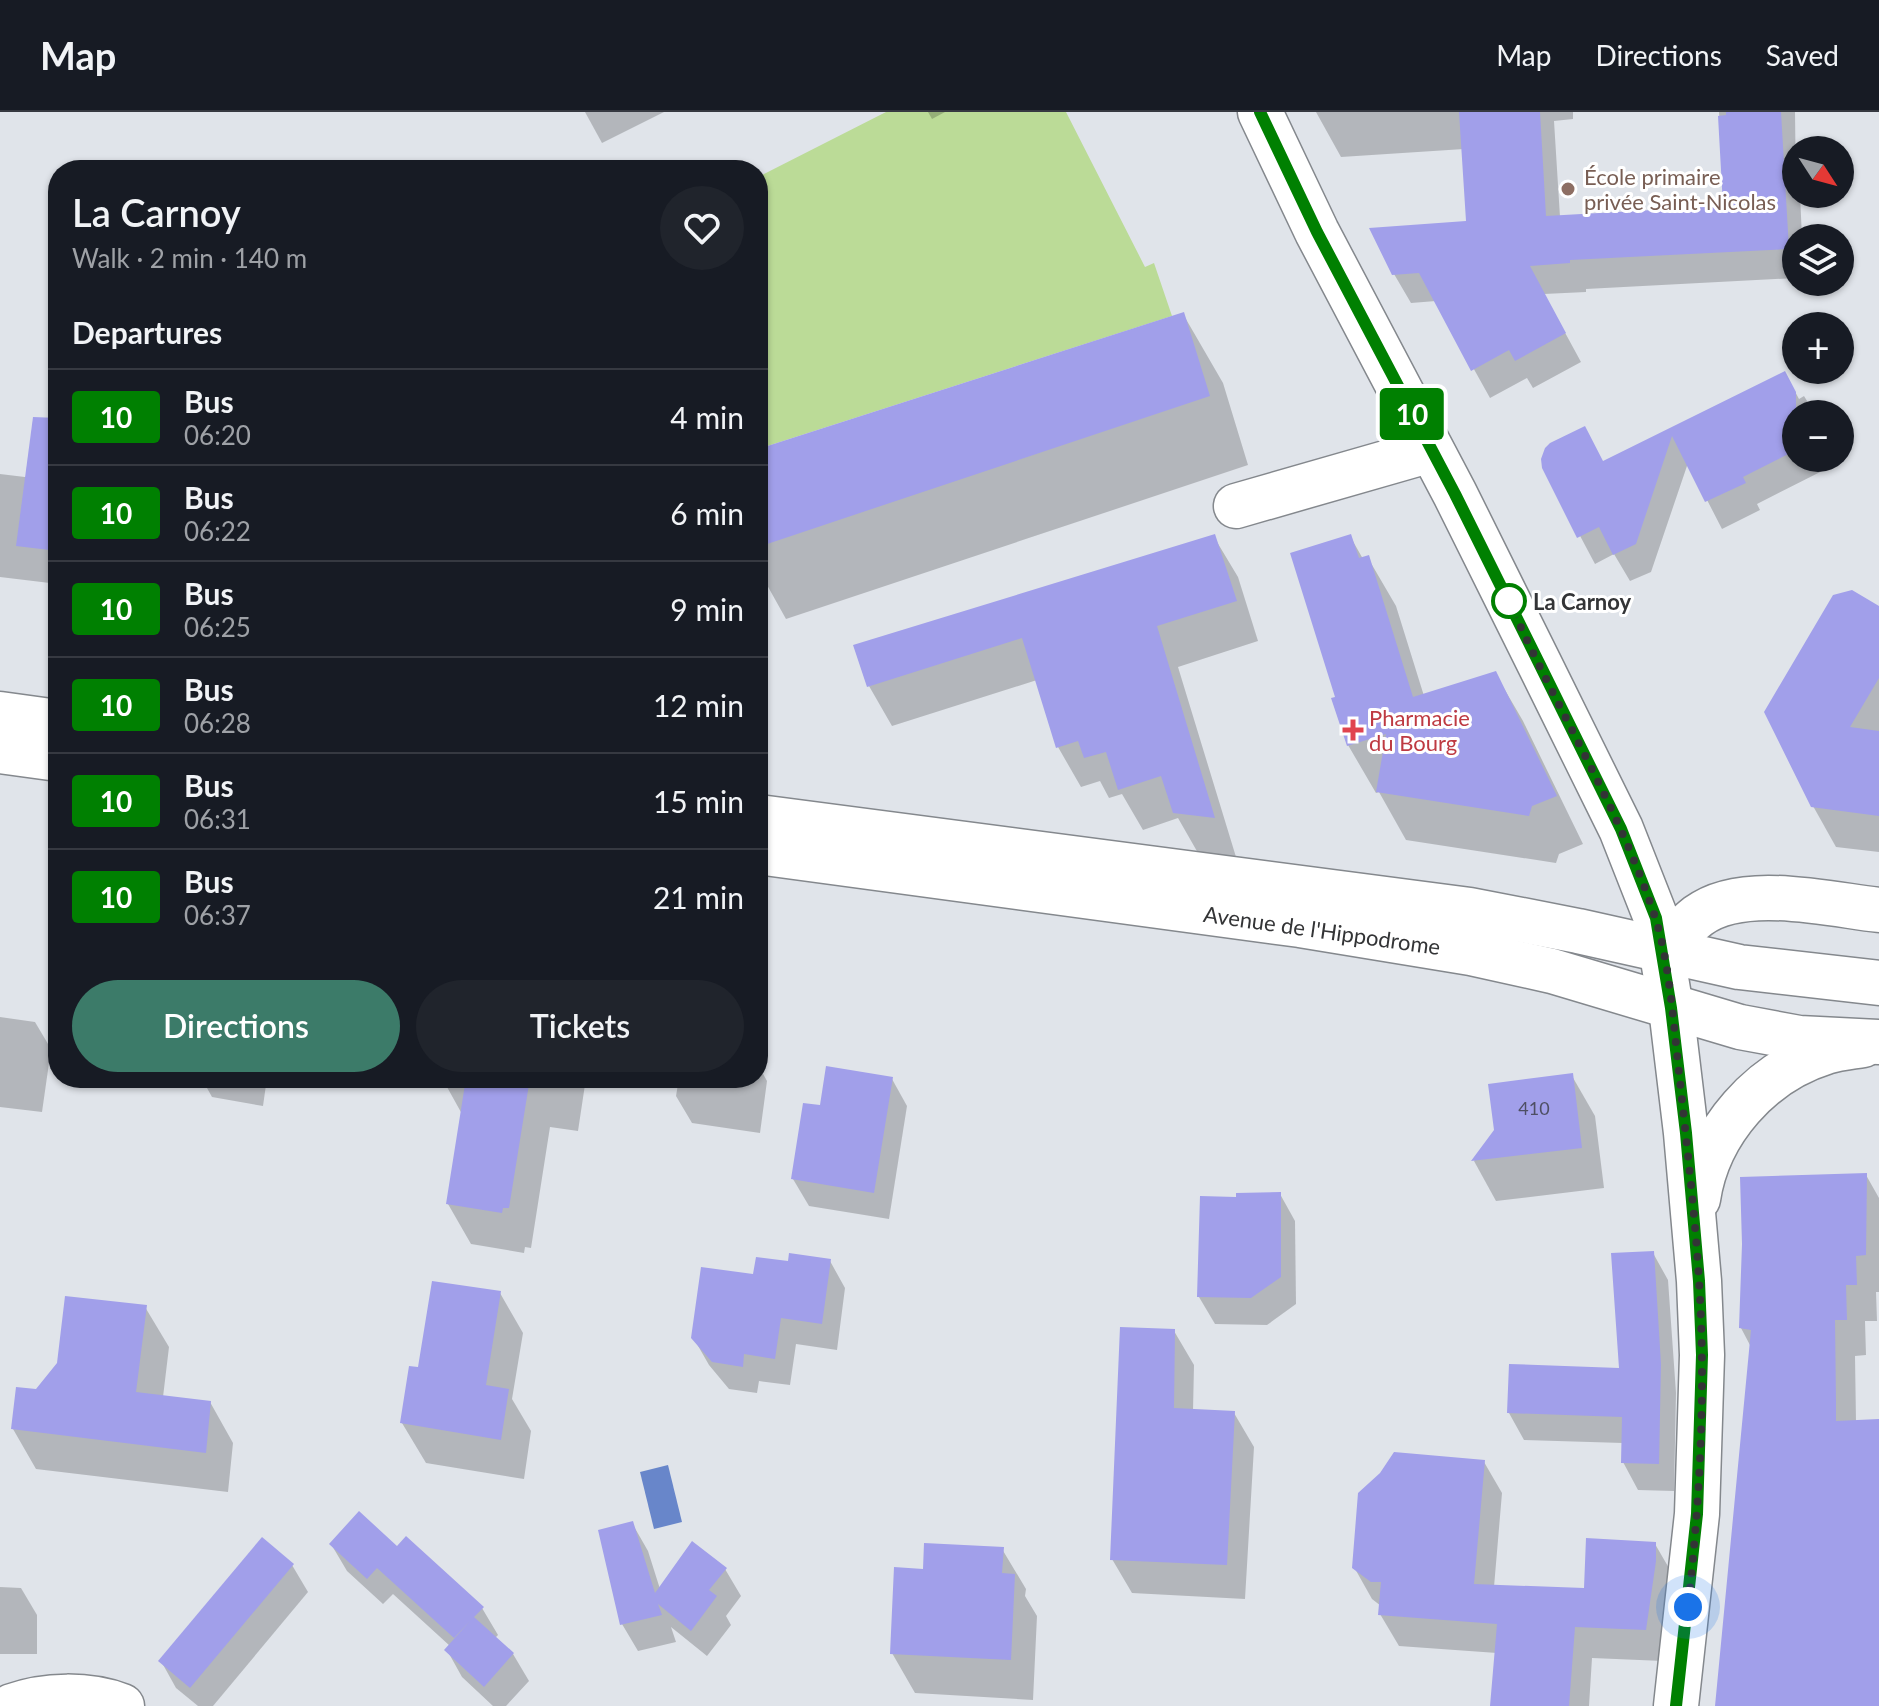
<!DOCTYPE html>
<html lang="en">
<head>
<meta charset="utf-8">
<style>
	:root { --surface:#171b24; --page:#20242c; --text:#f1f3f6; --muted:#9ea1a6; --line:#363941; --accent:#3c7b69 }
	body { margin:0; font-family:Lato,sans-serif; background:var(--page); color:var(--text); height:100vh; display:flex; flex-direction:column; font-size:30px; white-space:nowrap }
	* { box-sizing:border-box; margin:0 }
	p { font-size:26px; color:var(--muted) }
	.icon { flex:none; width:44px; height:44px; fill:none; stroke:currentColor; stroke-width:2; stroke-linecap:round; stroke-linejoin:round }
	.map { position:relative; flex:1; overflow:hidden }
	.drawer { position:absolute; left:48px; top:48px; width:720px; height:928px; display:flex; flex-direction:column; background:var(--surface); border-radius:32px; box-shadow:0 2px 6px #0004 }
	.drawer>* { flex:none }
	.badge { padding:0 16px; border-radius:6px; font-size:28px; line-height:52px }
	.needle { width:52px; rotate:126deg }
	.tools { position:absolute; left:1782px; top:24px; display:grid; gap:16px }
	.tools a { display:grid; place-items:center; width:72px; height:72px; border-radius:50%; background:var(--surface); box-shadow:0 2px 6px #0004; font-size:40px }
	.you { position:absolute; width:40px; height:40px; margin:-20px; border:6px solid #fff; border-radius:50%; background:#1a73e8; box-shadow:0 0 0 12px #1a73e833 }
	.map>.badge { position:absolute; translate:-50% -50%; box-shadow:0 0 0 4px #fff }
	h2 { padding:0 24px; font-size:30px; line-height:72px }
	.round { display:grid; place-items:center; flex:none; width:84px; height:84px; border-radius:42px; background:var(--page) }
	.head { display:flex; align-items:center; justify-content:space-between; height:136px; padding:0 24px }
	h1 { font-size:38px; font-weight:600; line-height:60px }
	.button { display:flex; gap:16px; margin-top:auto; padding:16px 24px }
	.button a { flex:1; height:92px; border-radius:48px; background:var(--accent); color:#fff; font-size:32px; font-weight:600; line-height:92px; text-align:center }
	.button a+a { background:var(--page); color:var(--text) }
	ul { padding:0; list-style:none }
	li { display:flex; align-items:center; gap:24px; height:96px; padding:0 24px; border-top:2px solid var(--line) }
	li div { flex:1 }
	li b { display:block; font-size:30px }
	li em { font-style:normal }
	li .badge { min-width:88px; font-weight:700; text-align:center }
	header { display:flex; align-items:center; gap:48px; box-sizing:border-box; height:112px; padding:0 40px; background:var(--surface); border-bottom:2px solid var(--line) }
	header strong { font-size:38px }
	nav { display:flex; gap:44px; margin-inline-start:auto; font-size:28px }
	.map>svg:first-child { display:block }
	.green { fill:#bbdb97 }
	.water { fill:#6886ca }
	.shadow { fill:#0003 }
	.building { fill:#a19fea }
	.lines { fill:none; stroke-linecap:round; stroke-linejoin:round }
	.minor-casing { stroke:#84888d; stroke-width:47 }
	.tertiary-casing { stroke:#84888d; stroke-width:47 }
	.primary-casing { stroke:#84888d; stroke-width:47 }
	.minor { stroke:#fff; stroke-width:44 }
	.tertiary { stroke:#fff; stroke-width:44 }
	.primary { stroke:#fff; stroke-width:44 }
	.line-casing { stroke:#fff; stroke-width:18 }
	.line { stroke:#008001; stroke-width:12 }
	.walk { stroke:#333436; stroke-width:8; stroke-dasharray:0 14.4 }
	.education-dot { fill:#8d6e63; stroke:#fff; stroke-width:3 }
	.stop-dot { fill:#fff; stroke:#008001; stroke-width:4 }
	.health-dot { fill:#e0444e; stroke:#fff; stroke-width:3 }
	.labels { text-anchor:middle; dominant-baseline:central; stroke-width:6; stroke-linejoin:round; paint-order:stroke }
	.number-label { font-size:18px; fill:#4e4f63 }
	.education-label { font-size:22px; fill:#785e54; stroke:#fff; text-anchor:start }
	.stop-label { font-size:22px; font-weight:bold; fill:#333436; stroke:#fff; text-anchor:start }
	.health-label { font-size:22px; fill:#be3a42; stroke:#fff; text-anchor:start }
	.street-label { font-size:22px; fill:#333436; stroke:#fff }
</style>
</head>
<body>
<header>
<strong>Map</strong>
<nav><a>Map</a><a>Directions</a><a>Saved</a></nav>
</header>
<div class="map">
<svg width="1879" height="1594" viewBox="0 0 1879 1594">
	<rect width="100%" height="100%" fill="#e0e4ea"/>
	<polygon class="green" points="886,0 1066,0 1145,155 1154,151 1172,204 758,337 758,65"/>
	<polygon class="water" points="668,1353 682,1410 654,1417 640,1360"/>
	<g class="shadow">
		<polygon points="585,0 664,0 602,31"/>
		<polygon points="928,0 945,0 932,7"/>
		<polygon points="1316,0 1573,0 1573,7 1554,9 1560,105 1725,96 1719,0 1795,0 1796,82 1800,82 1802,126 1796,126 1796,166 1586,177 1586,180 1544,182 1581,250 1533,276 1527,266 1490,286 1436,189 1411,191 1394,162 1468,111 1464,37 1341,45"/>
		<polygon points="1183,202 1223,271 1248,353 786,507 762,464 758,465 758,339"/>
		<polygon points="58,205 58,254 53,245"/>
		<polygon points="1785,261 1799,287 1804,284 1815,302 1796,302 1796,346 1837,346 1840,350 1757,392 1760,398 1722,417 1688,351 1651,460 1630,469 1614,442 1595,452 1544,356 1604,351"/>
		<polygon points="0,362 58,369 58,472 0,465"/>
		<polygon points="1350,424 1363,447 1368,446 1396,494 1424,584 1495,561 1523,609 1583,732 1559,742 1556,751 1406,728 1379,680 1376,681 1348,633 1337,586"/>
		<polygon points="1214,425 1238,465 1258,529 1178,555 1236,745 1198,741 1178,706 1143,718 1122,682 1109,686 1100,669 1081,675 1058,635 1037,568 892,614 869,574"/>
		<polygon points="1879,496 1879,740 1836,735 1813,694"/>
		<polygon points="0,905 35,910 51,937 42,1000 0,995"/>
		<polygon points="758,953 767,969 760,1021 692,1011 676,984 679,966 758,966"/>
		<polygon points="1572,964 1595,1004 1604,1076 1496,1089 1474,1049 1496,1018"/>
		<polygon points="145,966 267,966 263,994 212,985 207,976"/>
		<polygon points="442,966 586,966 578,1019 550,1015 531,1136 525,1135 524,1141 471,1132 448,1092 462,1002"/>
		<polygon points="892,967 907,994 889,1107 809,1094 793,1067"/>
		<polygon points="1866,1063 1879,1086 1879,1180 1876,1180 1877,1209 1865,1209 1866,1243 1855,1244 1856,1310 1879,1309 1879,1594 1717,1594 1751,1235 1741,1216"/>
		<polygon points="1280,1082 1295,1109 1296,1192 1267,1213 1215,1212 1199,1185 1237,1087"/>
		<polygon points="1653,1141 1668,1168 1676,1281 1674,1379 1638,1378 1623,1350 1623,1331 1524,1328 1509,1301 1621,1258"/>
		<polygon points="830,1149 845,1176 837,1238 796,1232 790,1273 759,1269 757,1281 729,1277 709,1253 693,1225 755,1165 790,1151"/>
		<polygon points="500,1181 523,1221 512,1287 531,1319 524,1367 426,1351 402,1311 420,1257"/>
		<polygon points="145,1195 169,1235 163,1285 210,1290 233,1331 228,1380 36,1357 13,1317 59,1252"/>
		<polygon points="1174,1219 1194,1253 1193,1299 1234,1301 1254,1335 1245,1487 1132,1481 1112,1447"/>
		<polygon points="1484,1350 1502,1381 1494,1475 1586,1478 1655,1432 1673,1463 1663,1549 1592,1546 1589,1594 1492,1594 1497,1541 1399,1534 1380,1502 1381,1494 1372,1487 1354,1455"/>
		<polygon points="632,1411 648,1439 660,1477 725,1457 741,1484 726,1504 731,1513 707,1544 671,1515 676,1530 638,1539 622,1512"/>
		<polygon points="331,1432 397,1437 482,1496 498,1523 495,1526 513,1542 529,1569 506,1594 493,1594 462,1565 447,1538 450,1534 393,1482 383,1492 347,1459"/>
		<polygon points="1002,1437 1026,1477 1025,1484 1037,1504 1033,1588 915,1581 892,1541 925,1459"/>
		<polygon points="292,1453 308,1480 213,1594 198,1594 176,1576 161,1549"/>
		<polygon points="0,1475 21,1476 37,1503 37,1542 0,1542"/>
	</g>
	<g class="building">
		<polygon points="1459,0 1540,0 1546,104 1723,94 1718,4 1726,3 1726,0 1781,0 1789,137 1570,148 1570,151 1530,154 1566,221 1515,249 1509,238 1471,259 1419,161 1392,163 1369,116 1466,109"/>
		<polygon points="1184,200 1210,284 758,435 758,337"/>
		<polygon points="1785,259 1796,280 1796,338 1743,365 1746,371 1705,390 1672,324 1636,432 1613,443 1599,415 1577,426 1542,356 1541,347 1545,336 1550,331 1585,314 1603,349"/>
		<polygon points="33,305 58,306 58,439 16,434"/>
		<polygon points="1215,422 1237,489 1157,514 1215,706 1173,701 1161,664 1118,678 1106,640 1084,646 1078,629 1056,636 1022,526 867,575 853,533"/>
		<polygon points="1351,422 1359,446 1369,443 1413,585 1496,559 1557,684 1532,694 1529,704 1376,680 1386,622 1347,634 1331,586 1335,585 1290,441"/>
		<polygon points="1852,478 1879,494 1879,566 1850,615 1879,619 1879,704 1811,695 1764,600 1833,483"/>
		<polygon points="826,954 893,965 874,1081 791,1067 803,991 820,993"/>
		<polygon points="1573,961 1582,1036 1471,1049 1494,1018 1488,972"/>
		<polygon points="466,966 530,966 509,1096 503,1096 502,1101 446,1092"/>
		<polygon points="1867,1061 1866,1143 1856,1144 1857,1173 1846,1173 1847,1208 1835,1208 1836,1291 1836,1309 1879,1307 1879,1594 1715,1594 1751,1218 1739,1216 1742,1132 1740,1065"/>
		<polygon points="1281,1080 1281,1165 1251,1186 1197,1185 1200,1084 1236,1085 1236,1081"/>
		<polygon points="1654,1139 1661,1252 1659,1352 1621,1351 1622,1305 1507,1301 1509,1252 1619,1256 1611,1141"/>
		<polygon points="789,1141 831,1147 822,1212 781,1206 775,1247 744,1242 743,1255 712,1250 691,1226 701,1155 753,1162 756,1145 788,1149"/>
		<polygon points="432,1169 501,1179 486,1273 509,1277 501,1328 400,1311 409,1254 418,1255"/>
		<polygon points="65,1184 147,1193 136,1280 211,1289 206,1341 11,1317 16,1275 36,1277 57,1251"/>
		<polygon points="1120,1215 1175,1217 1174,1296 1235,1299 1227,1453 1110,1448"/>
		<polygon points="1394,1340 1485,1348 1474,1472 1584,1476 1586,1426 1656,1430 1656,1449 1646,1518 1575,1515 1569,1594 1490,1594 1497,1512 1378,1503 1381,1470 1371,1470 1352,1456 1358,1381 1380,1361"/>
		<polygon points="359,1399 397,1434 406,1424 484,1495 474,1505 514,1541 484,1575 444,1538 471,1508 454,1526 377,1456 367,1467 329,1432"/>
		<polygon points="633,1409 655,1481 692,1429 727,1456 709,1478 717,1484 691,1519 658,1492 662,1503 620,1513 598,1418"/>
		<polygon points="262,1425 294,1452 190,1576 158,1549"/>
		<polygon points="924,1431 1004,1435 1002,1461 1015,1462 1011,1548 890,1542 894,1455 923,1457"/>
	</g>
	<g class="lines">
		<g class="minor-casing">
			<g id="minor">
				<polyline points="1236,394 1431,338"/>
				<path d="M1662,838C1674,827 1685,814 1698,804C1742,771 1827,792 1879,798"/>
				<path d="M12,1594C45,1582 88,1581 122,1594"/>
			</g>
		</g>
		<g class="tertiary-casing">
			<g id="tertiary">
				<polyline points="1260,0 1317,120 1455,382 1539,551 1621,717 1656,806 1671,896 1686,1021 1699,1169 1702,1243 1697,1402 1676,1594"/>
				<path d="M1698,1087C1708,1019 1761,960 1826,940C1838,936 1851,935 1863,933"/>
			</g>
		</g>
		<g class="primary-casing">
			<g id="primary">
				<polyline points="0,602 58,610"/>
				<polyline points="0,639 58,647"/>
				<polyline points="758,705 1470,798 1578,819 1739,855 1879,871"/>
				<polyline points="758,740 1300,813 1471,841 1552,859 1740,915 1799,926 1879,930"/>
			</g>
		</g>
		<use href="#minor" class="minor"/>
		<use href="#tertiary" class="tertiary"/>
		<use href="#primary" class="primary"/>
	</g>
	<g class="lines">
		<g class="line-casing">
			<polyline id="line" points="1260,0 1317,120 1455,382 1539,551 1621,717 1656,806 1671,896 1686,1021 1699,1169 1702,1243 1697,1402 1676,1594"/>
		</g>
		<use href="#line" class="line"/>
		<path class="walk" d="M1509,489C1555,594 1618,693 1654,802C1670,849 1674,919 1680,969C1687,1036 1695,1102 1699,1168C1706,1277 1700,1387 1688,1495"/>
	</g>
	<circle class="education-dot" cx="1568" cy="77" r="8"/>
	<circle class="stop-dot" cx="1509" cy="489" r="16"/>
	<path class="health-dot" d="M1349 606h8v8h8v8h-8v8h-8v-8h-8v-8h8z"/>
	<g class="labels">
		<g class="number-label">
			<text x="1534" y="996">410</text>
		</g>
		<g class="education-label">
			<text x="1584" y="64">École primaire<tspan x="1584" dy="25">privée Saint-Nicolas</tspan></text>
		</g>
		<g class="stop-label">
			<text x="1533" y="489">La Carnoy</text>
		</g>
		<g class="health-label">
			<text x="1369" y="605">Pharmacie<tspan x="1369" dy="25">du Bourg</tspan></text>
		</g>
		<g class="street-label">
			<text transform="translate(1322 818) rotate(8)">Avenue de l'Hippodrome</text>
		</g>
	</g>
</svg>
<div class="tools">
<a><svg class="needle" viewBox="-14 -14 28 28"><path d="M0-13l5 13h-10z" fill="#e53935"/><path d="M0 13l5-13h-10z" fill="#9ea1a6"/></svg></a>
<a><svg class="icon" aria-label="layers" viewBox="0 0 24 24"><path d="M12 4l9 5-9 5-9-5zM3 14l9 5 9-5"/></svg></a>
<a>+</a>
<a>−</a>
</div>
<div class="you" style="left:1688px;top:1495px"></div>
<b class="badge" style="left:1412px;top:302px;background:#008001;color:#fff">10</b>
<section class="drawer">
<div class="head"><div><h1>La Carnoy</h1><p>Walk · 2 min · 140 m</p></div><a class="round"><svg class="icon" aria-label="heart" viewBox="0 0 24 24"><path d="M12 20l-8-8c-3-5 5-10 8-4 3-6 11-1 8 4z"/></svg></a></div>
<h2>Departures</h2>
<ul>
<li><span class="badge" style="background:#008001;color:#fff">10</span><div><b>Bus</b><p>06:20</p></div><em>4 min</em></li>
<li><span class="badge" style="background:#008001;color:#fff">10</span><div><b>Bus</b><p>06:22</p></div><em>6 min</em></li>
<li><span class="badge" style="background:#008001;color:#fff">10</span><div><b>Bus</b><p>06:25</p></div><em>9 min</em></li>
<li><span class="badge" style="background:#008001;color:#fff">10</span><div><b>Bus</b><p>06:28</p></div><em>12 min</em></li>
<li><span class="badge" style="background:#008001;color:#fff">10</span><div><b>Bus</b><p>06:31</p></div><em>15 min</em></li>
<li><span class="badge" style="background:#008001;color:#fff">10</span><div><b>Bus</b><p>06:37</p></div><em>21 min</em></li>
</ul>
<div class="button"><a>Directions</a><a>Tickets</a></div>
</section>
</div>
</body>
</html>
